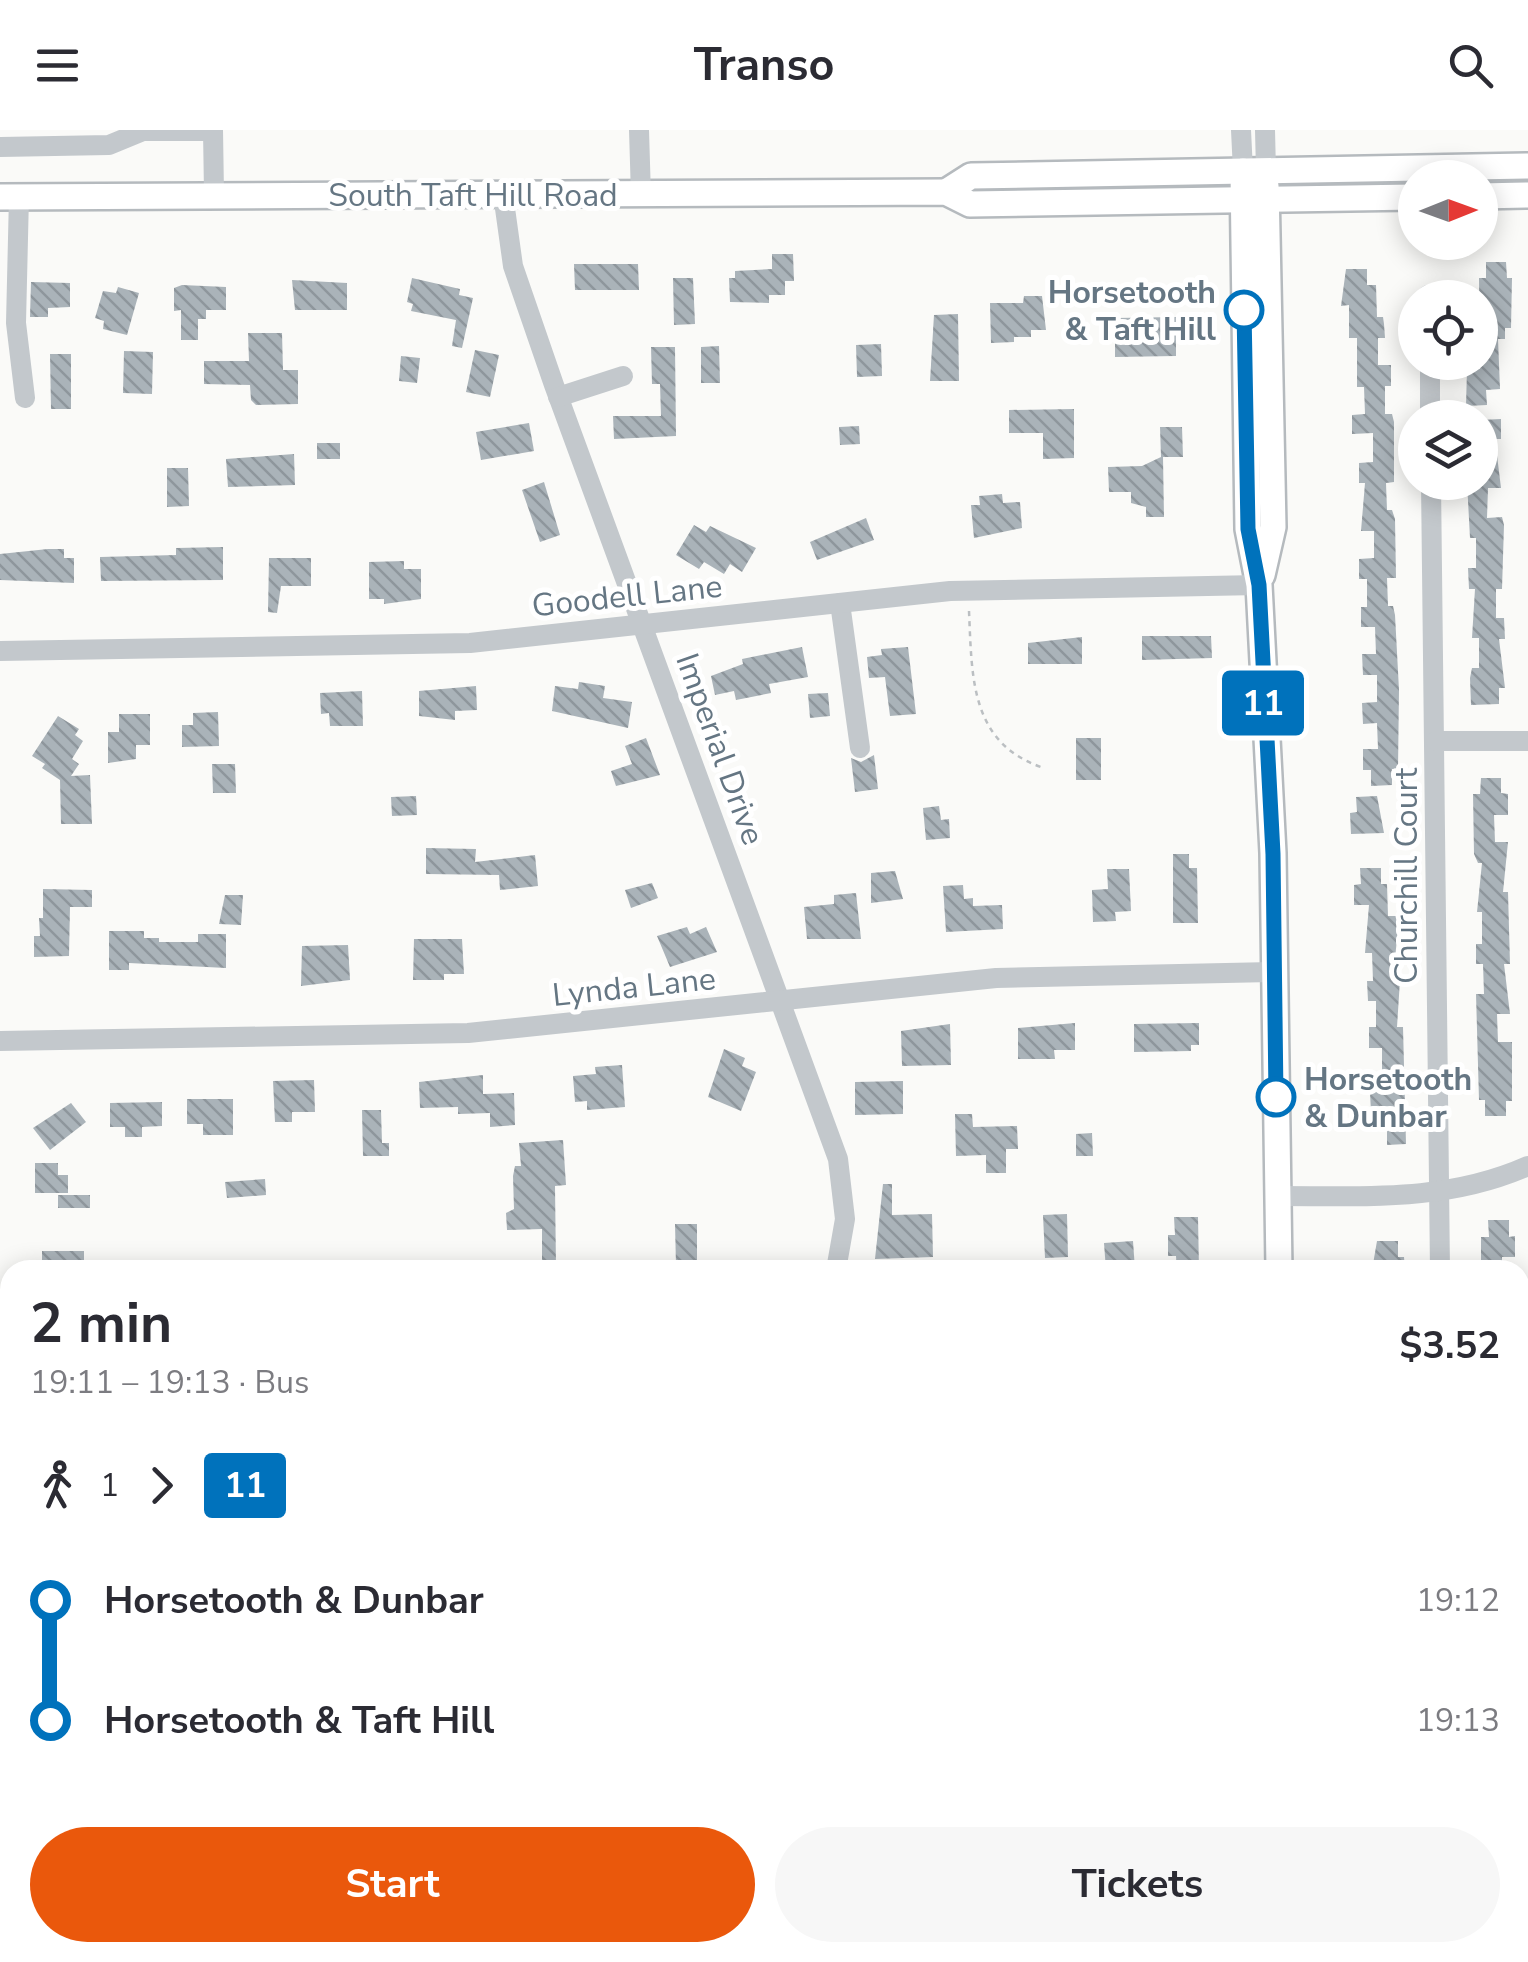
<!DOCTYPE html>
<html lang="en">
<head>
<meta charset="utf-8">
<style>
	:root { --surface:#fff; --page:#f7f7f7; --text:#2b2b33; --muted:#7c7c81; --accent:#ea580c }
	body { margin:0; font-family:"Nunito Sans",sans-serif; background:var(--page); color:var(--text); height:100vh; display:flex; flex-direction:column; font-size:38px; white-space:nowrap }
	* { box-sizing:border-box; margin:0 }
	p { font-size:32px; color:var(--muted) }
	.icon { flex:none; width:55px; height:55px; fill:none; stroke:currentColor; stroke-width:2; stroke-linecap:round; stroke-linejoin:round }
	.map { position:relative; flex:1; overflow:hidden }
	.details { position:absolute; left:0px; top:1130px; width:1530px; height:702px; display:flex; flex-direction:column; background:var(--surface); border-radius:30px 30px 0 0; box-shadow:0 5px 25px #0003 }
	.details>* { flex:none }
	.badge { padding:0 20px; border-radius:8px; font-size:35px; line-height:65px }
	.needle { width:65px; rotate:89deg }
	.buttons { position:absolute; left:1398px; top:30px; display:grid; gap:20px }
	.buttons a { display:grid; place-items:center; width:100px; height:100px; border-radius:50%; background:var(--surface); box-shadow:0 5px 25px #0003; font-size:50px }
	.map>.badge { position:absolute; translate:-50% -50%; box-shadow:0 0 0 5px #fff }
	.legs { display:flex; align-items:center; gap:15px; height:110px; padding:0 30px; font-size:32px }
	.legs p { margin-inline-start:auto }
	.overview { display:flex; align-items:center; justify-content:space-between; height:170px; padding:0 30px }
	h1 { font-size:55px; font-weight:700; line-height:75px }
	.cta { display:flex; gap:20px; margin-top:auto; padding:20px 30px }
	.cta a { flex:1; height:115px; border-radius:60px; background:var(--accent); color:#fff; font-size:40px; font-weight:700; line-height:115px; text-align:center }
	.cta a+a { background:var(--page); color:var(--text) }
	ul { padding:0 30px; list-style:none }
	li { display:flex; align-items:center; gap:35px; height:120px; font-size:38px }
	li i { display:grid; place-items:center; width:15px; height:100%; margin:0 12px; background:currentColor }
	li i::after { content:''; width:25px; height:25px; margin:-12px; border:8px solid; border-radius:50%; background:var(--surface) }
	li p { margin-inline-start:auto }
	li:first-child i { background:linear-gradient(#0000 50%,currentColor 0) }
	li:last-child i { background:linear-gradient(currentColor 50%,#0000 0) }
	header { display:flex; justify-content:space-between; align-items:center; height:130px; padding:0 30px; background:var(--surface); font-size:45px; font-weight:700 }
	.map>svg:first-child { display:block }
	.building { fill:url(#building-back-hatch) }
	.lines { fill:none; stroke-linecap:round; stroke-linejoin:round }
	.major-casing { stroke:#b5babe; stroke-width:30 }
	.path { stroke:#bbbfc2; stroke-width:2.5; stroke-dasharray:5 5; stroke-linecap:butt }
	.minor { stroke:#c3c8cc; stroke-width:20 }
	.major { stroke:#fff; stroke-width:25 }
	.line-1-casing { stroke:#fff; stroke-width:22 }
	.line-1 { stroke:#0072bc; stroke-width:15 }
	.stop-1-dot { fill:#fff; stroke:#0072bc; stroke-width:5 }
	.labels { text-anchor:middle; dominant-baseline:central; stroke-width:10; stroke-linejoin:round; paint-order:stroke }
	.street-label { font-size:32px; fill:#657683; stroke:#fff }
	.stop-label { font-size:32px; font-weight:bold; fill:#657683; stroke:#fff; text-anchor:end }
</style>
</head>
<body>
<header><svg class="icon" aria-label="menu" viewBox="0 0 24 24"><path d="M4 6h16M4 12h16M4 18h16"/></svg>Transo<svg class="icon" aria-label="search" viewBox="0 0 24 24"><circle cx="10" cy="10" r="6"/><path d="M15 15l6 6"/></svg></header>
<div class="map">
<svg width="1528" height="1832" viewBox="0 0 1528 1832">
	<defs>
		<pattern id="building-back-hatch" width="6" height="6" patternUnits="userSpaceOnUse" patternTransform="scale(2.5)"><rect width="6" height="6" fill="#aab3b9"/><path d="M-1 5l2 2M0 0l6 6M5-1l2 2" fill="none" stroke="#8e969c"/></pattern>
	</defs>
	<rect width="100%" height="100%" fill="#fafaf8"/>
	<g class="building">
		<polygon points="772,124 793,124 794,151 785,151 785,165 769,165 769,173 730,172 729,148 735,148 735,141 772,139"/>
		<polygon points="1486,132 1506,132 1507,148 1512,148 1511,198 1505,198 1505,209 1498,209 1500,259 1486,260 1487,275 1466,276 1467,239 1480,239 1479,148 1486,148"/>
		<polygon points="574,134 638,134 639,160 575,160"/>
		<polygon points="1346,139 1367,139 1367,155 1376,155 1377,187 1383,187 1384,194 1385,208 1378,208 1378,235 1391,235 1391,256 1385,256 1385,284 1392,284 1394,292 1394,352 1386,353 1387,380 1392,380 1395,389 1396,448 1387,448 1388,476 1393,476 1395,485 1399,560 1398,639 1392,639 1392,655 1371,656 1371,640 1363,640 1363,619 1378,619 1377,593 1363,594 1362,573 1377,572 1377,545 1363,545 1362,524 1376,524 1375,497 1361,497 1361,477 1367,477 1367,449 1359,449 1359,429 1374,428 1374,401 1361,401 1365,353 1359,353 1359,333 1373,332 1373,303 1352,304 1352,285 1365,284 1364,257 1357,257 1357,208 1349,208 1349,175 1341,176"/>
		<polygon points="412,148 460,159 459,165 473,168 462,218 452,216 456,190 411,181 413,174 407,172"/>
		<polygon points="673,148 693,148 695,194 674,195"/>
		<polygon points="292,150 347,153 347,180 295,180"/>
		<polygon points="31,152 70,153 70,177 48,178 48,187 30,187"/>
		<polygon points="182,155 226,157 226,180 206,180 206,189 198,189 198,210 181,210 181,180 174,181 174,158"/>
		<polygon points="118,157 139,163 127,205 103,199 104,191 95,188 103,161 116,163"/>
		<polygon points="1024,166 1042,166 1046,200 1031,200 1031,207 1014,207 1014,212 991,213 990,173 1023,173"/>
		<polygon points="958,184 959,251 930,251 934,185"/>
		<polygon points="1176,187 1176,226 1115,227 1115,188"/>
		<polygon points="248,203 282,203 283,240 298,240 298,274 256,275 251,270 250,255 204,254 204,231 249,231"/>
		<polygon points="881,214 882,246 857,247 856,215"/>
		<polygon points="719,216 720,253 701,253 701,217"/>
		<polygon points="651,217 675,217 676,306 614,309 613,286 661,286 660,254 652,254"/>
		<polygon points="475,220 499,225 490,267 466,262"/>
		<polygon points="124,221 153,222 152,264 123,263"/>
		<polygon points="50,224 71,224 71,279 51,279"/>
		<polygon points="401,226 420,228 417,253 399,251"/>
		<polygon points="1074,279 1074,328 1043,329 1043,303 1009,303 1009,280"/>
		<polygon points="1501,289 1501,309 1495,309 1501,358 1488,358 1487,388 1502,387 1504,395 1502,459 1496,459 1496,488 1504,488 1505,509 1499,509 1505,558 1499,558 1499,574 1471,575 1470,548 1472,538 1479,538 1479,508 1472,508 1475,459 1469,459 1468,438 1476,438 1476,408 1470,408 1467,352 1480,352 1480,290"/>
		<polygon points="529,293 534,321 481,330 476,302"/>
		<polygon points="859,296 860,314 840,315 839,297"/>
		<polygon points="1160,297 1182,297 1183,327 1163,327 1164,387 1146,387 1146,377 1131,373 1131,362 1109,362 1108,337 1142,336 1161,327"/>
		<rect x="317" y="313" width="23" height="16"/>
		<polygon points="294,324 295,355 228,357 226,329"/>
		<polygon points="167,338 188,338 189,376 167,377"/>
		<polygon points="544,352 560,405 540,412 522,360"/>
		<polygon points="1002,364 1003,373 1020,372 1022,398 974,408 971,375 980,375 979,366"/>
		<polygon points="866,388 874,410 817,430 810,412"/>
		<polygon points="694,395 706,402 710,396 756,418 742,442 730,434 724,444 704,432 699,439 676,425"/>
		<polygon points="223,417 223,450 101,451 100,427 176,425 176,418"/>
		<polygon points="48,419 64,419 64,428 74,428 74,453 0,450 0,424"/>
		<polygon points="269,428 311,428 311,456 281,456 277,483 268,482"/>
		<polygon points="404,431 404,439 421,439 421,469 384,474 384,469 369,469 369,432"/>
		<polygon points="1142,506 1211,506 1212,528 1142,530"/>
		<polygon points="1082,507 1082,534 1028,534 1028,513"/>
		<polygon points="802,517 808,547 769,554 771,563 736,570 734,561 715,565 711,546 743,534 742,529"/>
		<polygon points="908,517 916,584 890,586 885,547 869,548 867,527 882,525 881,519"/>
		<polygon points="579,552 605,556 603,568 632,572 628,598 552,581 555,556 578,559"/>
		<polygon points="476,556 477,580 455,581 455,590 419,586 419,561"/>
		<polygon points="1220,560 1234,560 1234,586 1218,587"/>
		<polygon points="362,561 363,596 330,596 329,583 321,584 320,563"/>
		<polygon points="828,563 830,586 810,588 808,564"/>
		<polygon points="218,582 219,616 182,617 182,595 193,595 193,583"/>
		<polygon points="119,584 150,584 150,615 136,615 136,629 108,633 108,602 119,602"/>
		<polygon points="58,586 79,599 75,605 83,611 72,629 79,634 71,646 90,645 92,694 61,694 60,650 42,638 45,634 32,626"/>
		<polygon points="646,608 660,645 616,656 611,641 632,634 625,616"/>
		<rect x="1076" y="608" width="25" height="42"/>
		<polygon points="874,625 878,659 855,662 851,628 861,632"/>
		<polygon points="212,634 235,634 236,663 213,663"/>
		<polygon points="1481,648 1501,648 1501,663 1508,664 1508,685 1494,685 1495,712 1508,712 1503,762 1508,762 1510,834 1504,834 1510,884 1497,884 1498,912 1512,912 1512,971 1506,971 1506,986 1485,986 1485,970 1479,970 1476,864 1484,864 1483,834 1476,834 1476,814 1482,814 1482,782 1477,782 1482,733 1478,733 1474,724 1473,664 1480,664"/>
		<polygon points="416,666 417,685 392,686 391,667"/>
		<polygon points="1377,666 1384,703 1351,704 1350,683 1357,682 1356,667"/>
		<polygon points="939,676 941,690 949,689 950,708 926,710 923,678"/>
		<polygon points="426,718 476,719 475,732 535,725 538,756 500,760 499,745 426,744"/>
		<polygon points="1173,724 1189,724 1189,738 1197,738 1198,793 1173,793"/>
		<polygon points="1360,738 1381,738 1381,754 1387,754 1388,786 1399,786 1393,851 1400,850 1397,897 1403,897 1406,1014 1387,1015 1387,1000 1372,1000 1369,945 1382,944 1382,918 1369,918 1369,897 1376,897 1376,871 1368,871 1367,851 1373,851 1372,823 1365,823 1369,775 1354,775 1354,755 1361,754"/>
		<polygon points="1107,739 1129,739 1131,781 1115,782 1116,791 1093,792 1092,760 1108,759"/>
		<polygon points="895,741 903,769 871,773 871,743"/>
		<polygon points="652,753 658,768 631,778 625,760"/>
		<polygon points="963,755 964,769 973,768 973,776 1002,775 1003,799 946,802 943,756"/>
		<polygon points="43,759 92,760 92,777 70,777 69,826 34,827 34,806 40,806 39,788 43,788"/>
		<polygon points="856,763 861,809 807,809 804,777 834,774 834,765"/>
		<polygon points="225,765 243,765 241,795 219,794"/>
		<polygon points="687,797 690,804 706,797 717,822 670,837 657,806"/>
		<polygon points="109,801 144,801 144,808 159,808 159,812 198,812 198,804 226,804 226,838 129,833 129,840 109,840"/>
		<polygon points="414,809 462,809 464,844 444,844 444,850 413,850"/>
		<polygon points="348,815 350,850 301,856 302,816"/>
		<polygon points="1075,893 1075,920 1054,920 1055,929 1018,929 1018,898"/>
		<polygon points="1199,893 1199,915 1191,915 1191,921 1134,922 1134,894"/>
		<polygon points="950,894 951,935 902,936 901,901"/>
		<polygon points="724,919 745,928 742,936 756,942 741,981 708,967"/>
		<polygon points="622,935 625,977 587,980 587,971 575,972 573,946 596,944 595,937"/>
		<polygon points="483,945 483,964 514,963 515,995 490,997 490,983 458,984 458,977 420,978 419,952"/>
		<polygon points="314,950 315,982 292,982 292,992 275,992 273,951"/>
		<polygon points="903,951 903,984 855,985 855,952"/>
		<polygon points="187,969 233,969 233,1005 203,1005 203,994 187,994"/>
		<polygon points="162,972 162,996 142,997 142,1007 125,1007 125,997 110,997 110,973"/>
		<polygon points="71,973 86,992 50,1020 33,998"/>
		<polygon points="362,980 381,980 382,1013 389,1013 389,1026 363,1026"/>
		<polygon points="955,984 972,984 973,997 1017,996 1018,1019 1006,1019 1006,1043 986,1043 986,1025 956,1026"/>
		<polygon points="1092,1003 1093,1026 1076,1026 1076,1004"/>
		<polygon points="563,1010 566,1055 555,1056 556,1138 542,1139 542,1099 507,1100 506,1083 514,1079 513,1046 515,1036 521,1036 519,1013"/>
		<polygon points="35,1033 58,1033 58,1045 68,1045 68,1063 35,1063"/>
		<polygon points="265,1049 266,1065 227,1068 225,1052"/>
		<polygon points="883,1054 892,1054 892,1085 932,1084 933,1127 875,1129"/>
		<rect x="58" y="1065" width="32" height="13"/>
		<polygon points="1067,1084 1068,1127 1045,1128 1043,1085"/>
		<polygon points="1174,1087 1198,1087 1199,1140 1177,1140 1176,1126 1168,1126 1168,1105 1175,1105"/>
		<polygon points="1488,1090 1509,1090 1509,1107 1515,1106 1515,1127 1502,1127 1502,1140 1481,1140 1481,1107 1489,1107"/>
		<polygon points="675,1094 697,1094 697,1135 676,1135"/>
		<polygon points="1133,1111 1135,1140 1106,1140 1104,1113"/>
		<polygon points="1377,1111 1398,1111 1398,1127 1404,1127 1405,1140 1372,1140"/>
		<rect x="42" y="1121" width="42" height="19"/>
		<polygon points="1528,1817 1528,1832 1483,1832 1483,1828"/>
	</g>
	<g class="lines">
		<g class="major-casing">
			<g id="major">
				<polyline points="1243,41 1248,399 1259,455 1273,723 1279,1140"/>
				<polyline points="946,62 971,46 1528,36"/>
				<polyline points="1480,66 1528,65"/>
				<polyline points="0,67 946,62 970,74 1415,67"/>
				<polyline points="1262,445 1273,397 1266,56"/>
				<polyline points="1284,1832 1284,1822"/>
			</g>
		</g>
		<path class="path" d="M969,481C972,547 970,612 1041,637"/>
		<g class="minor">
			<polyline points="213,0 214,63"/>
			<polyline points="639,0 641,66"/>
			<polyline points="1241,0 1243,41"/>
			<polyline points="1265,0 1266,41"/>
			<polyline points="0,17 109,15 143,1 213,1"/>
			<polyline points="503,64 513,136 554,255 838,1029 845,1089 836,1140"/>
			<polyline points="19,66 16,193 25,268"/>
			<polyline points="1428,165 1428,168"/>
			<polyline points="1430,232 1430,288"/>
			<polyline points="558,267 623,246"/>
			<polyline points="1431,352 1440,1140"/>
			<polyline points="840,473 860,618"/>
			<polyline points="0,521 470,513 950,461 1259,455"/>
			<polyline points="1436,611 1528,611"/>
			<polyline points="0,911 468,903 996,848 1274,842"/>
			<path d="M1278,1066C1365,1066 1447,1072 1528,1036"/>
			<polyline points="0,1196 0,1409"/>
			<polyline points="1520,1470 1528,1469"/>
			<polyline points="0,1593 10,1593"/>
			<polyline points="1520,1665 1528,1665"/>
			<polyline points="1520,1783 1528,1781"/>
			<polyline points="512,1822 512,1832"/>
			<polyline points="711,1822 711,1832"/>
			<polyline points="836,1822 837,1832"/>
			<polyline points="1343,1832 1344,1822"/>
		</g>
		<use href="#major" class="major"/>
	</g>
	<g class="lines">
		<g class="line-1-casing">
			<polyline id="line-1" points="1244,180 1248,399 1259,455 1273,724 1276,967"/>
		</g>
		<use href="#line-1" class="line-1"/>
	</g>
	<g class="stop-1-dot">
		<circle cx="1244" cy="180" r="18"/>
		<circle cx="1276" cy="967" r="18"/>
	</g>
	<g class="labels">
		<g class="street-label">
			<text x="473" y="65">South Taft Hill Road</text>
			<text transform="translate(627 466) rotate(-6)">Goodell Lane</text>
			<text transform="translate(720 619) rotate(70)">Imperial Drive</text>
			<text transform="translate(1406 746) rotate(-90)">Churchill Court</text>
			<text transform="translate(634 857) rotate(-6)">Lynda Lane</text>
		</g>
		<g class="stop-label">
			<text x="1216" y="162">Horsetooth<tspan x="1216" dy="37">&amp; Taft Hill</tspan></text>
			<text x="1304" y="949" text-anchor="start">Horsetooth<tspan x="1304" dy="37">&amp; Dunbar</tspan></text>
		</g>
	</g>
</svg>
<div class="buttons">
<a><svg class="needle" viewBox="-14 -14 28 28"><path d="M0-13l5 13h-10z" fill="#e53935"/><path d="M0 13l5-13h-10z" fill="#7c7c81"/></svg></a>
<a><svg class="icon" aria-label="locate" viewBox="0 0 24 24"><circle cx="12" cy="12" r="6"/><path d="M12 2v4M12 18v4M2 12h4M18 12h4"/></svg></a>
<a><svg class="icon" aria-label="layers" viewBox="0 0 24 24"><path d="M12 4l9 5-9 5-9-5zM3 14l9 5 9-5"/></svg></a>
</div>
<b class="badge" style="left:1263px;top:573px;background:#0072bc;color:#fff">11</b>
<section class="details">
<div class="overview"><div><h1>2 min</h1><p>19:11 – 19:13 · Bus</p></div><b>$3.52</b></div>
<div class="legs"><svg class="icon" aria-label="walk" viewBox="0 0 24 24"><circle cx="13" cy="4" r="2"/><path d="M13 8l-2 6 4 7M11 14l-3 7M7 12l3-4h3l4 4"/></svg>1<svg class="icon" aria-label="forward" viewBox="0 0 24 24"><path d="M9 5l7 7-7 7"/></svg><b class="badge" style="background:#0072bc;color:#fff">11</b></div>
<ul>
<li><i style="color:#0072bc"></i><b>Horsetooth &amp; Dunbar</b><p>19:12</p></li>
<li><i style="color:#0072bc"></i><b>Horsetooth &amp; Taft Hill</b><p>19:13</p></li>
</ul>
<div class="cta"><a>Start</a><a>Tickets</a></div>
</section>
</div>
</body>
</html>
